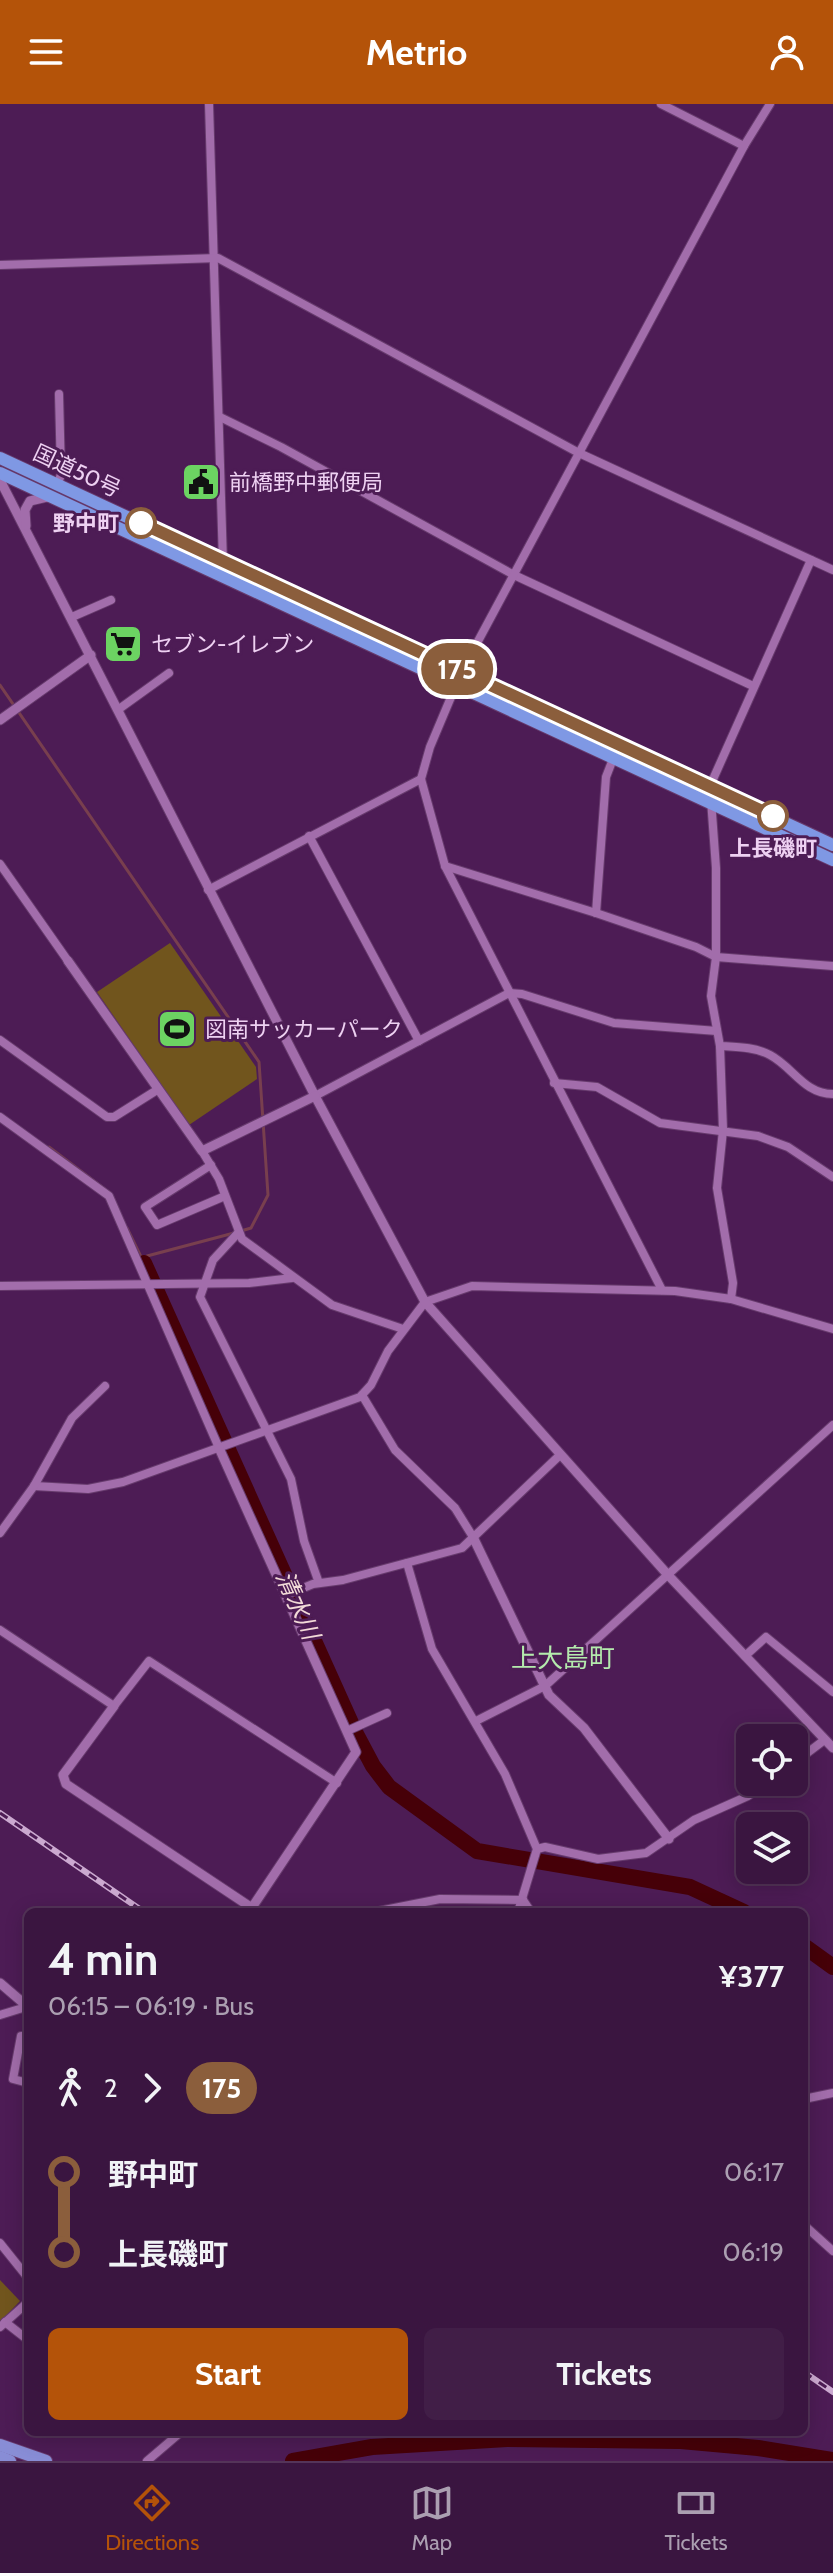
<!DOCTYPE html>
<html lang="en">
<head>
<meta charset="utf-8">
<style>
	:root { --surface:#3a1540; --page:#411e47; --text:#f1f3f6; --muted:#ab9fb1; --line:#543459; --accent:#b45309 }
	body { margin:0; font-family:Cabin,"Noto Sans JP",sans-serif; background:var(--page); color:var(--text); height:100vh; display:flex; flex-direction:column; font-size:30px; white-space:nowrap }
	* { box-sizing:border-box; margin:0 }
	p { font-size:26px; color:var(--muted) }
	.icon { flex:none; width:44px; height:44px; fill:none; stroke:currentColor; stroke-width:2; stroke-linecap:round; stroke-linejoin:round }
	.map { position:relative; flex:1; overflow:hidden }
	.details { position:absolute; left:24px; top:1804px; width:784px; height:528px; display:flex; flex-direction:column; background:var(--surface); border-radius:12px; box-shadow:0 4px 20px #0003,0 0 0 2px var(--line) }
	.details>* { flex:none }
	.badge { padding:0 16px; border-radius:26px; font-size:28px; line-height:52px }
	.controls { position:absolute; left:736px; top:1620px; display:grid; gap:16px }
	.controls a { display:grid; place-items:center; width:72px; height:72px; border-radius:12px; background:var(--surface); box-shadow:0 4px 20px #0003,0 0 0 2px var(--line); font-size:40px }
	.map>.badge { position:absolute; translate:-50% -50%; box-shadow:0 0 0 4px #fff }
	.legs { display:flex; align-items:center; gap:12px; height:88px; padding:0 24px; font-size:26px }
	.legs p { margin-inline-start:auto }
	.headline { display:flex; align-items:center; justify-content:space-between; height:136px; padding:0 24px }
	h1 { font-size:44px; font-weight:700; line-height:60px }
	.action { display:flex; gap:16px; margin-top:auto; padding:16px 24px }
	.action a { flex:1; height:92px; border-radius:12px; background:var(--accent); color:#fff; font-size:32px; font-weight:700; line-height:92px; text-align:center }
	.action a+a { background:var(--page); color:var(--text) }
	ul { padding:0 24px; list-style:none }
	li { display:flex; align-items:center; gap:28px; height:80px; font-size:30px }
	li i { display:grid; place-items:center; width:12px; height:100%; margin:0 10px; background:currentColor }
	li i::after { content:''; width:20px; height:20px; margin:-10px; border:6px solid; border-radius:50%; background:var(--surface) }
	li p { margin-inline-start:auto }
	li:first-child i { background:linear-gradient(#0000 50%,currentColor 0) }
	li:last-child i { background:linear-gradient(currentColor 50%,#0000 0) }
	header { display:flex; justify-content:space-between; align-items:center; height:104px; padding:0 24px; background:var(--accent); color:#fff; font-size:36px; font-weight:700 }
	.dock { display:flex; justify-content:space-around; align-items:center; height:112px; border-top:2px solid var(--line); background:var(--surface); font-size:22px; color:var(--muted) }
	.dock a { display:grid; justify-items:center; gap:4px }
	.dock .active { color:var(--accent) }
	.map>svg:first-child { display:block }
	.green { fill:#71551d }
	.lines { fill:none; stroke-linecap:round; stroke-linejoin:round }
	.stream { stroke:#783f4e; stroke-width:3 }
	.river { stroke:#460008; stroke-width:16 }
	.minor-casing { stroke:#673b6d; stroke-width:10 }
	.tertiary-casing { stroke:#673b6d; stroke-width:11 }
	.primary-casing { stroke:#673b6d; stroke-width:14 }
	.trunk-casing { stroke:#673b6d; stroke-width:14 }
	.minor { stroke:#a26dab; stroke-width:8 }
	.tertiary { stroke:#a26dab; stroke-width:9 }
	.primary { stroke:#888dd6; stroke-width:12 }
	.trunk { stroke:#7f98e4; stroke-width:12 }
	.rail-casing { stroke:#cba9d0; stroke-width:6 }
	.rail { stroke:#4d1c55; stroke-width:3; stroke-dasharray:9; stroke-linecap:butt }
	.line-1-casing { stroke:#fff; stroke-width:18 }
	.line-1 { stroke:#8b5e3c; stroke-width:12 }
	.stop-1-dot { fill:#fff; stroke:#8b5e3c; stroke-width:4 }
	.labels { text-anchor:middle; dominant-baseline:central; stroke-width:6; stroke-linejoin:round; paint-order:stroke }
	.street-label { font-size:22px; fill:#eed1f2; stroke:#4d1c55 }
	.poi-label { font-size:22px; fill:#eed1f2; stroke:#4d1c55; text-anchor:start }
	.stop-label { font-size:22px; font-weight:bold; fill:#eed1f2; stroke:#4d1c55; text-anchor:end }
	.water-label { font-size:24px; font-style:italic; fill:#f2dad8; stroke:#4d1c55 }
	.quarter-label { font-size:26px; fill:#b4eaad; stroke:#4d1c55 }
</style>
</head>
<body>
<header><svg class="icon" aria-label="menu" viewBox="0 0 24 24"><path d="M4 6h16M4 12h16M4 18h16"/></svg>Metrio<svg class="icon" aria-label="person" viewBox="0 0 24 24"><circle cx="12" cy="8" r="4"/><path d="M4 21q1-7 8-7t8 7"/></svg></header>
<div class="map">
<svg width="833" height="2357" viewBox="0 0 833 2357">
	<rect width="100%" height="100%" fill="#4d1c55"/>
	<g class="green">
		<polygon points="170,839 256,963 257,975 189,1021 97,888"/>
		<polygon points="0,2176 20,2197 0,2218"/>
	</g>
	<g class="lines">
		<g class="stream">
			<polyline points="0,581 259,958 268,1091 251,1124 241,1127"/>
			<polyline points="49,1043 110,1089"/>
			<polyline points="127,1124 144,1159 147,1152 234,1129"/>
		</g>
		<g class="river">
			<polyline points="144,1159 356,1630 373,1662 389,1683 477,1747 690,1783 744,1808"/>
			<polyline points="804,1842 833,1863"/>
			<polyline points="293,2357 372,2343 507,2335 681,2337 758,2344 833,2356"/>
		</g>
		<g class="minor-casing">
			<g id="minor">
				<polyline points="209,0 223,459"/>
				<polyline points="661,0 744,42"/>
				<polyline points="0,161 218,154 579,349 833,466"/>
				<polyline points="220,313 281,343 514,471 753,582"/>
				<polyline points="58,380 61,370 59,290"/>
				<polyline points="72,513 111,496"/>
				<polyline points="119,605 169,569"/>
				<polyline points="309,732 419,937"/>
				<polyline points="0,760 68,857"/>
				<polyline points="445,762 596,809 696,843 716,853 833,862"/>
				<polyline points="208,786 421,675"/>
				<polyline points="596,809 606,673 613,655"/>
				<polyline points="0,936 107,1013 114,1013 157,986"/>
				<path d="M720,942C737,943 755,943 770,951C793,963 804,990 833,990"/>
				<polyline points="554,979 597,983 660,1019 758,1032 788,1043 833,1073"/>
				<polyline points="315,992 509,889 522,890 614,919 717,927"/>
				<polyline points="0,1013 109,1092 219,1344"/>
				<polyline points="202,1047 219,1075 242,1135 332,1201 403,1225"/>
				<polyline points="211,1061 145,1103 157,1121 225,1092"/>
				<polyline points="238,1129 213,1156 200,1193 291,1375 304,1437 319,1479"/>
				<polyline points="0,1182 249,1179 292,1174"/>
				<polyline points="662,1186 445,762 421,675 430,643 462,567 744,42 770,0"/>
				<polyline points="731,1195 733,1179 717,1084 723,1026 720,942 711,892 716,853 716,764 710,682 811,456"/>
				<polyline points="362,1291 395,1346 455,1404 473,1433"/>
				<polyline points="34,1382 88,1385 123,1378 360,1293 371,1281 388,1247 425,1198 472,1182 675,1187 731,1195 833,1225"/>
				<polyline points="0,1429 34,1382 72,1314 105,1282"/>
				<polyline points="407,1459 432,1545 505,1670 537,1745 518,1808"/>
				<polyline points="286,1491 313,1480 343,1476 462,1444 560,1351"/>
				<polyline points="0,1526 114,1602 149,1557 337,1679"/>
				<polyline points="745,1552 766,1533 833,1588"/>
				<polyline points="476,1617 545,1582 833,1321"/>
				<polyline points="347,1627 387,1609"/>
				<polyline points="794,1659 823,1637"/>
				<polyline points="537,1745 545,1743 598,1755 646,1749 694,1716 748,1692 768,1678"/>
				<polyline points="523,1796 531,1808"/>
				<polyline points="374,1808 440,1795 523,1796"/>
				<polyline points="0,1911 26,1903"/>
				<polyline points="28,1932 21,1932 13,1975 28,1979"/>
				<polyline points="804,1995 833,1989"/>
				<polyline points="804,2121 833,2147"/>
				<polyline points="0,2139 28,2174"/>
				<polyline points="5,2218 28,2236"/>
				<polyline points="0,2223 28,2198"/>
				<polyline points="147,2357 181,2328"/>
			</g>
		</g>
		<g class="tertiary-casing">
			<g id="tertiary">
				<polyline points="0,376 315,992 425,1198 668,1471 833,1644"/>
				<polyline points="26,422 25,406 30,397 47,393"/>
				<polyline points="0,616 91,551"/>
				<polyline points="68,857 202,1047 315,992"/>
				<polyline points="219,1344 356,1648 249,1808"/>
				<polyline points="473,1433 549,1591 584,1624 669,1735"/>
				<polyline points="114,1602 63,1671 66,1680 252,1804"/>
				<polyline points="0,1879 28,1903"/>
			</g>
		</g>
		<g class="primary-casing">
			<g id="primary">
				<polyline points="0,2341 46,2357"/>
				<polyline points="0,2353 10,2357"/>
			</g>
		</g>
		<g class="trunk-casing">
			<g id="trunk">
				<polyline points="0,354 833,741"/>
				<polyline points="0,369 833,756"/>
			</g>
		</g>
		<use href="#minor" class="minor"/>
		<use href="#tertiary" class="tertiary"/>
		<use href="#primary" class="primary"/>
		<use href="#trunk" class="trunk"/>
		<g class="rail-casing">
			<g id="rail">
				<polyline points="0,1709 144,1808"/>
				<polyline points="804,2268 833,2288"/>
			</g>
		</g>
		<use href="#rail" class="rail"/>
	</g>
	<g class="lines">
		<g class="line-1-casing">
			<polyline id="line-1" points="141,419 773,712"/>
		</g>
		<use href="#line-1" class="line-1"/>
	</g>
	<defs>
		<g id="civic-square" transform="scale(2)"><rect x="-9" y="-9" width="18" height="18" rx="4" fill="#6cd362" stroke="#4d1c55"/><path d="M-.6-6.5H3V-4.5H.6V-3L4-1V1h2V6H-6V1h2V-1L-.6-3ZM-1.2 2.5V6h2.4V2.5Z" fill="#111"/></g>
		<g id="supermarket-square" transform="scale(2)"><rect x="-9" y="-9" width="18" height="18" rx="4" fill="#6cd362" stroke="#4d1c55"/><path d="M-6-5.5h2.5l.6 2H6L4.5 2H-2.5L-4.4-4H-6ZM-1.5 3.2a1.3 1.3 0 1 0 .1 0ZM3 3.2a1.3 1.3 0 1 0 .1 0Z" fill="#111"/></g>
		<g id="stadium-square" transform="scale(2)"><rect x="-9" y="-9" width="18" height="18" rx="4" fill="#6cd362" stroke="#4d1c55"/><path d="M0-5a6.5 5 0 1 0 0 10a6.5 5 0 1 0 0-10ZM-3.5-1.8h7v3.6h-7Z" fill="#111"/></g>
	</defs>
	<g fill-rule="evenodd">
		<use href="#civic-square" x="201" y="378"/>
		<use href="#supermarket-square" x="123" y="540"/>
		<use href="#stadium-square" x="177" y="925"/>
	</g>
	<g class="stop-1-dot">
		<circle cx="141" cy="419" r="14"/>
		<circle cx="773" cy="712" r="14"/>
	</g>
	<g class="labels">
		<g class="street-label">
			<text transform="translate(77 367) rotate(25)">国道50号</text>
		</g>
		<g class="poi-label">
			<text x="229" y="378">前橋野中郵便局</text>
			<text x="151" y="540">セブン-イレブン</text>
			<text x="205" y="925">図南サッカーパーク</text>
		</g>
		<g class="stop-label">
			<text x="119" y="419">野中町</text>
			<text x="773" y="744" text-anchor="middle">上長磯町</text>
		</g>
		<g class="water-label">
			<text transform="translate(298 1501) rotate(66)">清水川</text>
		</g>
		<g class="quarter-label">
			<text x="563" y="1554">上大島町</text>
		</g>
	</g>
</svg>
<div class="controls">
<a><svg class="icon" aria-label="locate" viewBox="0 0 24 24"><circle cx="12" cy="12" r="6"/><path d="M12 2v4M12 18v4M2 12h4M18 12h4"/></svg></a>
<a><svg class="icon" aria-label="layers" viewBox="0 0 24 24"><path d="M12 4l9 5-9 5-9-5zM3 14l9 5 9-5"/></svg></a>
</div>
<b class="badge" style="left:457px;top:565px;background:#8b5e3c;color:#fff">175</b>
<section class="details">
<div class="headline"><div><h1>4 min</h1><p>06:15 – 06:19 · Bus</p></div><b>¥377</b></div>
<div class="legs"><svg class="icon" aria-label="walk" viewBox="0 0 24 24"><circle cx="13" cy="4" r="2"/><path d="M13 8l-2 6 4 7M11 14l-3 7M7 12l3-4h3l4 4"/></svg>2<svg class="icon" aria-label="forward" viewBox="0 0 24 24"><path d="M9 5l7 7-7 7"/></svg><b class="badge" style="background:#8b5e3c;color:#fff">175</b></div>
<ul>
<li><i style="color:#8b5e3c"></i><b>野中町</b><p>06:17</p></li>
<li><i style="color:#8b5e3c"></i><b>上長磯町</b><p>06:19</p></li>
</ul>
<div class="action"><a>Start</a><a>Tickets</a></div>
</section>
</div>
<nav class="dock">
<a class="active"><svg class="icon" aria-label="directions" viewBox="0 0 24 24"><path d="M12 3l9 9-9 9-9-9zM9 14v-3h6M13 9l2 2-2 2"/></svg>Directions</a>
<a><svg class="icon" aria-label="map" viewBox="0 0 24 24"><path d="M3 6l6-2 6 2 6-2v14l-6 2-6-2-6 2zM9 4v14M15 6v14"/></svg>Map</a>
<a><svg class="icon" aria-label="tickets" viewBox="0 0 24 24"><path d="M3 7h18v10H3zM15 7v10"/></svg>Tickets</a>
</nav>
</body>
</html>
